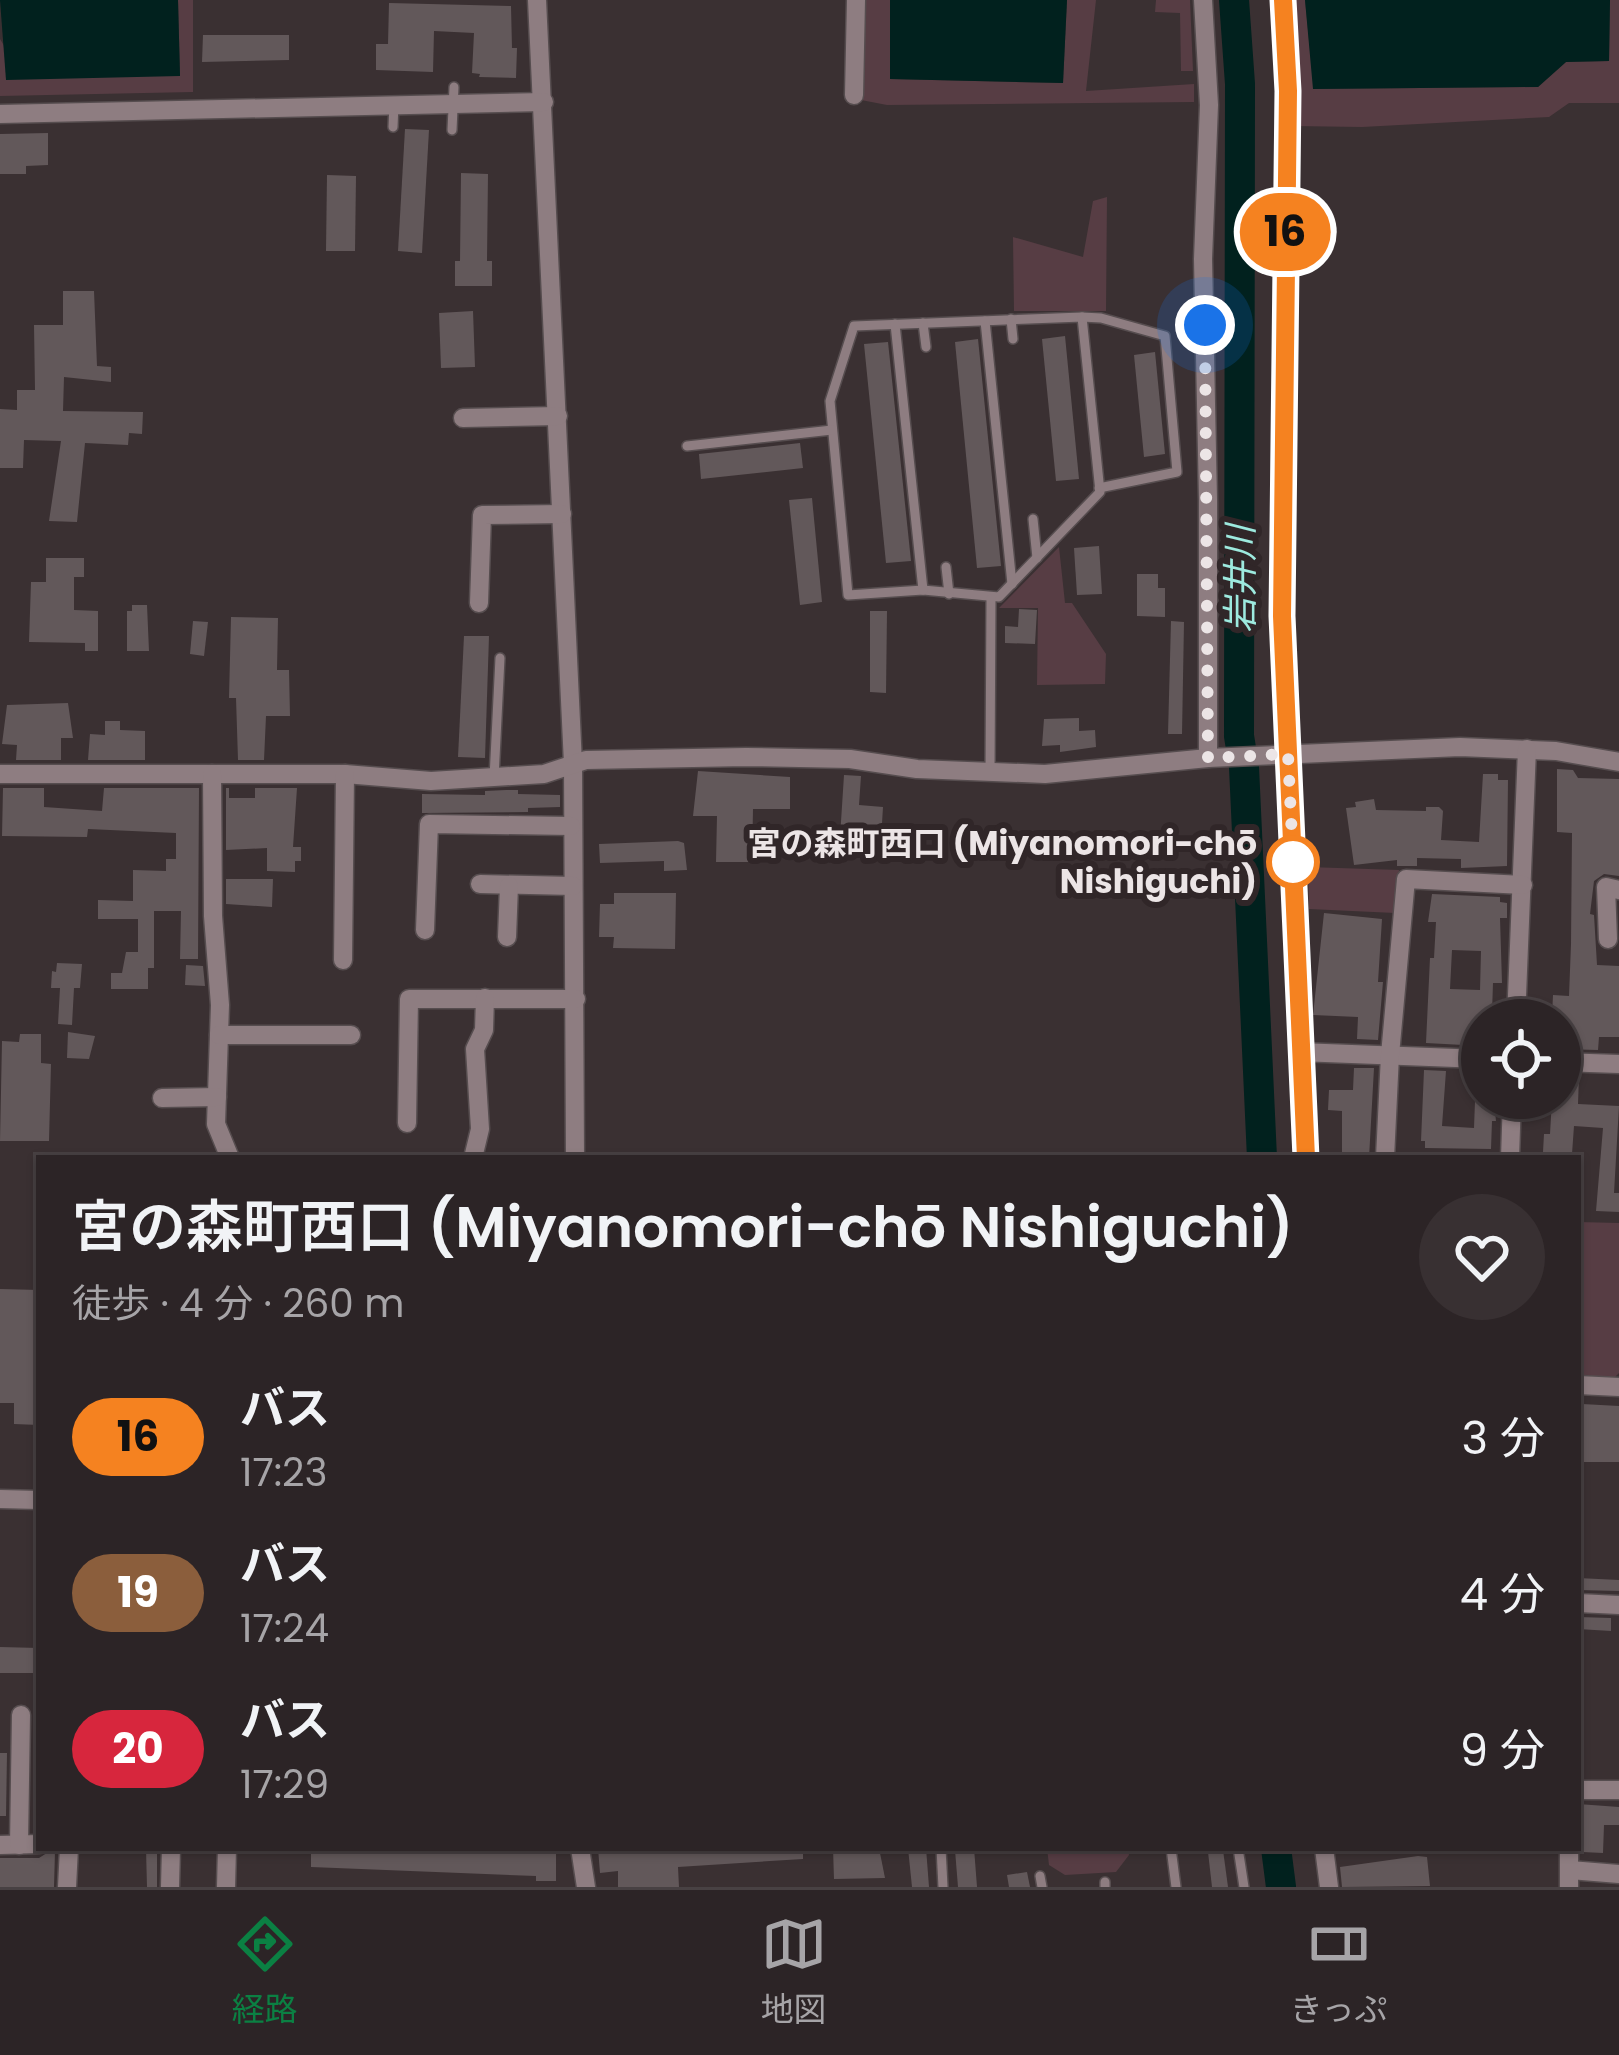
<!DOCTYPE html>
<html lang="ja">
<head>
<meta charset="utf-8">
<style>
	:root { --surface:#2c2426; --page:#383032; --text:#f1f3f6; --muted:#a6a4a7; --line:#484143; --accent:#0b8043 }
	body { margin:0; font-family:Poppins,"Noto Sans JP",sans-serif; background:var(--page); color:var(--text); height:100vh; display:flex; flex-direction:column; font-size:45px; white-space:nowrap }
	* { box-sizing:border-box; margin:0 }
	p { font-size:39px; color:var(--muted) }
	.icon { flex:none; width:66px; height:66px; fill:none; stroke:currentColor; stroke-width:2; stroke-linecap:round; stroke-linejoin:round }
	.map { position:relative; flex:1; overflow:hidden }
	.panel { position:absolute; left:36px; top:1155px; width:1545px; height:696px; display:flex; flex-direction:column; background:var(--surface); border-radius:0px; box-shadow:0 3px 9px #0004,0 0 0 3px var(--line) }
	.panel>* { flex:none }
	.badge { padding:0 24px; border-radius:39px; font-size:42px; line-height:78px }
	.controls { position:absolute; left:1461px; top:999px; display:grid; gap:24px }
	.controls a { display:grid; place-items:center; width:120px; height:120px; border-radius:50%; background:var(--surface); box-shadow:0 3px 9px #0004,0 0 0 3px var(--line); font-size:60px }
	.you { position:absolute; width:60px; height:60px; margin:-30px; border:9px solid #fff; border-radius:50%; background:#1a73e8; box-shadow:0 0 0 18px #1a73e833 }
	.map>.badge { position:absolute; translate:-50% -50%; box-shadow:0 0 0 6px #fff }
	.round { display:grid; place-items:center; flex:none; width:126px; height:126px; border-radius:63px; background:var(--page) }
	.headline { display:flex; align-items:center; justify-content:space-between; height:204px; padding:0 36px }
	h1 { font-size:57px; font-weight:600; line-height:90px }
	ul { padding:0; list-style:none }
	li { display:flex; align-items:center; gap:36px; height:156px; padding:0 36px }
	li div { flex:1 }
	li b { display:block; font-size:45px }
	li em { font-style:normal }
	li .badge { min-width:132px; font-weight:700; text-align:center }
	.menu { display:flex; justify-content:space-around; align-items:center; height:168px; border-top:3px solid var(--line); background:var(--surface); font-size:33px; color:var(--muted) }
	.menu a { display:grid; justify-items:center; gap:6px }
	.menu .active { color:var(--accent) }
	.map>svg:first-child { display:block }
	.green { fill:#573d44 }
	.water { fill:#01211e }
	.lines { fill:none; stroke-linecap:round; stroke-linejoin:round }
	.river { stroke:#01211e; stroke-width:30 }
	.building { fill:#62585a; fill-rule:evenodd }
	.lane-casing { stroke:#564d4f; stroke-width:12 }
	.street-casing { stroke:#564d4f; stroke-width:21 }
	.lane { stroke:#8e7d81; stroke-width:9 }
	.street { stroke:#8e7d81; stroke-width:18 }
	.line-casing { stroke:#fff; stroke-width:27 }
	.line { stroke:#f58220; stroke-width:18 }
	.walk { stroke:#ece5e6; stroke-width:12; stroke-dasharray:0 21.6 }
	.stop-dot { fill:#fff; stroke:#f58220; stroke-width:6 }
	.labels { text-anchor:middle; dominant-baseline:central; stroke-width:12; stroke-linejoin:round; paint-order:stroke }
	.stop-label { font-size:33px; font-weight:bold; fill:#ece5e6; stroke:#302628; text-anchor:end }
	.water-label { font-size:36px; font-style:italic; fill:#9deadf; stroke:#302628 }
</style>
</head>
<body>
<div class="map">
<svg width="1619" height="1887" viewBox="0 0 1619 1887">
	<rect width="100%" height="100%" fill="#3a3032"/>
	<g class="green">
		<polygon points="178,0 193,0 193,92 0,96 0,39 6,49 6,79 180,75"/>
		<polygon points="863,0 890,0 890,79 1063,83 1067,0 1096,0 1086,91 1194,84 1194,102 887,105 861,100"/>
		<polygon points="1156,0 1190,0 1193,71 1181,71 1180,13 1155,12"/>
		<polygon points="1291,0 1305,0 1314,89 1538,87 1566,62 1609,61 1610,0 1619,0 1619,103 1569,103 1549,117 1362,127 1293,126 1298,100"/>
		<polygon points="1107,197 1106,311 1014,311 1013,237 1083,257 1093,201"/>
		<polygon points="1059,547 1065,603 1072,603 1106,654 1105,684 1037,685 1038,608 999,608"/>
		<polygon points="1308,867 1399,870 1395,913 1309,909"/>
		<polygon points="1578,1222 1619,1223 1619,1373 1613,1379 1578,1378"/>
		<polygon points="1047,1848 1128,1848 1129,1855 1116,1872 1065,1875 1049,1865"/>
	</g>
	<g class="water">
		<polygon points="0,0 178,0 180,76 6,80"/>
		<polygon points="890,0 1067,0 1063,83 890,79"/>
		<polygon points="1305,0 1610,0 1609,61 1566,62 1538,87 1313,89"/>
	</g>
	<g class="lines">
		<g class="river">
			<polyline points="1234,0 1240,84 1239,736 1244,767 1262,1158"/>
			<polyline points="1276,1848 1281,1887"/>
		</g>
	</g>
	<g class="building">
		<polygon points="389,3 511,6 512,48 517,48 516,78 479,77 480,74 472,73 474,33 434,31 433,72 376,70 376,44 388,44"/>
		<polygon points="203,35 289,35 289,60 202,62"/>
		<polygon points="405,129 429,130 422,253 398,251"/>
		<polygon points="48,133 48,165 26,166 26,174 0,174 0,134"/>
		<polygon points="461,173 488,174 487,261 492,261 492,286 455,286 455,261 460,261"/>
		<polygon points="327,175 356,176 355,251 326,251"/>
		<polygon points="63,291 94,291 97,366 111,367 111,382 64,377 63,411 143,412 142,434 129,433 128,445 85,443 77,522 49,521 61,441 24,440 23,468 0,468 0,409 17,410 17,390 35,390 34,325 63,325"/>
		<polygon points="473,311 475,367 441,368 439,313"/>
		<polygon points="1065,336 1079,479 1056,481 1042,339"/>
		<polygon points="978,339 1001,566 977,568 955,342"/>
		<polygon points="888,342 911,561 886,563 864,344"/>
		<polygon points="1155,352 1165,454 1144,457 1134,355"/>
		<polygon points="800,443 803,468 701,479 699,454"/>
		<polygon points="812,498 822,602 800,605 789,500"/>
		<polygon points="1099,546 1102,594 1077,595 1074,548"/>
		<polygon points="46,558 84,558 84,577 74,577 74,610 98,611 98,651 85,651 85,643 29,642 31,582 46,582"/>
		<polygon points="1137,574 1158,574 1158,588 1165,588 1165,617 1137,616"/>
		<polygon points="132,605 147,605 149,651 127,651 127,611 132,611"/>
		<polygon points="1019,609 1037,610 1035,644 1005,643 1005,626 1018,627"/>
		<polygon points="870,611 887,611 886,693 870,692"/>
		<polygon points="231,617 278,618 277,670 289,670 290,716 266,716 264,760 238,760 236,698 229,698"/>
		<polygon points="193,621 208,622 204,656 190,654"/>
		<polygon points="1171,621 1184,622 1182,734 1168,734"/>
		<polygon points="464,636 489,636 485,758 458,757"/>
		<polygon points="68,703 73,738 61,738 61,760 16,760 17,745 2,744 7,705"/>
		<polygon points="1079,718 1079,731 1095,730 1096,747 1060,752 1060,745 1042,746 1044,719"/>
		<polygon points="105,721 120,721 120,730 145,731 145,760 88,760 90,734 105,735"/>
		<polygon points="1557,769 1573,770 1578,778 1619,779 1619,876 1604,874 1594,881 1590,914 1594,915 1597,965 1619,966 1619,1037 1599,1037 1598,1050 1560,1049 1561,1016 1552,1016 1553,995 1569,996 1571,944 1572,833 1557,832"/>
		<polygon points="698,771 790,777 790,809 753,809 752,862 716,862 717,816 693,816"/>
		<polygon points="1483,774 1498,774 1498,780 1508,780 1507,866 1461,868 1461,859 1417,858 1417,866 1397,866 1397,860 1354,865 1346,808 1356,807 1355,802 1374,799 1376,810 1426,811 1426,807 1439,807 1443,811 1441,840 1479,842"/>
		<polygon points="844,775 861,776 859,805 883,807 881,840 840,837"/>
		<polygon points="3,788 44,788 44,807 102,811 104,788 199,788 198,959 180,959 181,911 154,911 154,968 148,968 148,989 111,989 111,973 122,973 126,952 138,952 138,919 98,919 98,900 133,901 133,870 166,871 166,859 176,859 176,833 88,829 87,837 2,836"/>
		<polygon points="226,788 229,788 229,798 255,798 255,788 297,788 293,847 301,847 301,861 295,861 295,872 267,871 267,848 226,850"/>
		<polygon points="506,790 518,790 518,794 560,795 560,807 528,808 528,812 422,813 422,794 485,795 485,791"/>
		<polygon points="678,841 684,843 687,870 664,871 664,861 600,863 599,844"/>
		<polygon points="226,879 273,879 272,907 226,904"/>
		<polygon points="614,893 676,893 675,949 613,948 614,937 599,937 600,904 614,904"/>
		<path d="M1432,894L1500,897V902L1507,903V918H1500L1502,983H1493L1492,1013H1482V1046L1426,1043L1430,958H1434L1436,922H1428ZM1452,950L1481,951L1480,990L1450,989Z"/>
		<polygon points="1324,913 1382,919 1378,982 1383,982 1378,1040 1357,1039 1358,1017 1313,1015"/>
		<polygon points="57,963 82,964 80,988 74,988 72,1025 58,1024 60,988 51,988 52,971 56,972"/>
		<polygon points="186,965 203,966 205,986 185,985"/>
		<polygon points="68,1032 95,1036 89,1059 67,1058"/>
		<polygon points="20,1034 41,1034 41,1063 51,1064 49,1141 0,1141 2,1041 19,1042"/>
		<polygon points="1354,1068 1374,1068 1369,1158 1342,1158 1342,1111 1328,1110 1329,1090 1353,1090"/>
		<polygon points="1424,1070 1446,1071 1442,1126 1474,1128 1475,1101 1494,1101 1496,1121 1492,1121 1491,1149 1425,1148 1425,1141 1421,1141"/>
		<polygon points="1560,1076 1579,1076 1578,1104 1619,1106 1614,1193 1619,1193 1619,1212 1596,1211 1603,1128 1574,1126 1572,1154 1543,1152 1544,1134 1550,1134 1552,1099 1560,1099"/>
		<polygon points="0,1289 39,1290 39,1425 14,1424 14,1403 0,1403"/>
		<polygon points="1582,1404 1619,1406 1619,1462 1578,1462 1578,1411 1582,1411"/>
		<polygon points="1578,1578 1619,1580 1619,1591 1578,1590"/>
		<polygon points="1578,1617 1611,1618 1611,1631 1578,1629"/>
		<polygon points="0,1647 39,1648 39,1673 0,1673"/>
		<polygon points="34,1743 39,1743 39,1817 33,1817"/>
		<polygon points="0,1753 7,1753 6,1816 0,1816"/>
		<polygon points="1578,1804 1619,1807 1619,1825 1604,1825 1603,1853 1582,1852"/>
		<polygon points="317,1848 556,1848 556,1881 536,1881 536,1876 311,1867 311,1852 317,1852"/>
		<polygon points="598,1848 803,1848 803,1859 678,1867 679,1887 618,1887 618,1871 600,1873"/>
		<polygon points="833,1848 879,1848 885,1878 834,1879"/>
		<polygon points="908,1848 926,1848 929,1887 912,1887"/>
		<polygon points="974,1848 977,1887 958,1887 955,1850"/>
		<polygon points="146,1849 157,1849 157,1887 147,1887"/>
		<polygon points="1223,1850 1228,1887 1212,1887 1208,1852"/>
		<polygon points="50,1851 55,1851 54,1887 0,1887 0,1858 39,1858"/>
		<polygon points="1418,1856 1427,1857 1430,1886 1342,1887 1340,1867"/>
		<polygon points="1027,1872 1030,1887 1009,1887 1007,1875"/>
	</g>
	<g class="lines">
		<g class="lane-casing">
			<g id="lane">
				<polyline points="393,127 394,104"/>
				<polyline points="452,130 454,87"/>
				<polygon points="1082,317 1100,492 999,597 923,590 848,595 830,401 854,326"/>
				<polyline points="1082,317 1101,318 1165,336 1177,472 1099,488"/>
				<polyline points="1011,319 1013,339"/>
				<polyline points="985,321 1012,584"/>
				<polyline points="923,323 926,347"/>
				<polyline points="895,324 923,590"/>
				<polyline points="687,446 832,430"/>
				<polyline points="1033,519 1037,558"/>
				<polyline points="946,567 949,594"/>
				<polyline points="990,774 991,599"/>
				<polyline points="494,778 500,658"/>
				<polyline points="941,1848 943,1887"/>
				<polyline points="1171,1848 1176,1887"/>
				<polyline points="1238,1848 1244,1887"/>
				<polyline points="1040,1876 1042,1887"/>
				<polyline points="1105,1882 1105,1887"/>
			</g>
		</g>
		<g class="street-casing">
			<g id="street">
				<polyline points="537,0 573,764 575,1158"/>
				<polyline points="1203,0 1209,105 1203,259 1208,500 1208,758"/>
				<polyline points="1283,0 1288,91 1283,616 1306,1158"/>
				<polyline points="854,95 856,0"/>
				<polyline points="0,114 544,102"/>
				<polyline points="463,418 558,416"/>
				<polyline points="479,603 482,515 562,514"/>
				<polyline points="0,774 345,774 431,781 544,774 586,760 746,757 850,759 917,769 1045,774 1208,758 1460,747 1556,751 1619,762"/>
				<polyline points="212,774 213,916 220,1005 216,1124 230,1158"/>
				<polyline points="480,884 573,886"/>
				<polyline points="425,930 429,824 571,826"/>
				<polyline points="507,937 509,886"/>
				<polyline points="1608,939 1606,887 1619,890"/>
				<polyline points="343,960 345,774"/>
				<polyline points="1516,1020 1527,749"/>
				<polyline points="219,1035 351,1035"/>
				<polyline points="1299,1052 1482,1059"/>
				<polyline points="1560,1062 1619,1064"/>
				<polyline points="162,1098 217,1097"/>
				<polyline points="407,1123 409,999 576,999"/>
				<polyline points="473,1158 480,1129 475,1049 484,1030 485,998"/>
				<polyline points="1385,1158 1390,1055 1406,879 1523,885"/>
				<polyline points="1510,1158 1512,1098"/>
				<polyline points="1578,1385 1619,1387"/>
				<polyline points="0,1499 39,1500"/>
				<polyline points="1578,1603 1619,1605"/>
				<polyline points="1578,1790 1619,1790"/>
				<polyline points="0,1845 39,1844"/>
				<polyline points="19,1845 21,1715"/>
				<polyline points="580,1848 586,1887"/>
				<polyline points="1324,1848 1329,1887"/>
				<polyline points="1570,1870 1619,1874"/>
				<polyline points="67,1887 69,1848"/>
				<polyline points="170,1887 171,1848"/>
				<polyline points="226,1887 227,1848"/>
				<polyline points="1569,1887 1569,1848"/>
			</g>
		</g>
		<use href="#lane" class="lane"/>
		<use href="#street" class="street"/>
	</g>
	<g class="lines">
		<g class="line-casing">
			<polyline id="line" points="1283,0 1288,91 1282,616 1306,1158"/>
		</g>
		<use href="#line" class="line"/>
		<polyline class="walk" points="1205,325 1208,758 1288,754 1294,881 1293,862"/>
	</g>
	<circle class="stop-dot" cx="1293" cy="862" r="24"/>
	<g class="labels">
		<g class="stop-label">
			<text x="1257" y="843">宮の森町西口 (Miyanomori-chō<tspan x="1257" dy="38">Nishiguchi)</tspan></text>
		</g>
		<g class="water-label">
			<text transform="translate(1240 579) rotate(-90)">岩井川</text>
		</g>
	</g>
</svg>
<div class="controls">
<a><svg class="icon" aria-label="locate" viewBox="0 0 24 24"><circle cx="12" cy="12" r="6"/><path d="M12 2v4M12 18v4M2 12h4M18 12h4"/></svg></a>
</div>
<div class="you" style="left:1205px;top:325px"></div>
<b class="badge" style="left:1285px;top:232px;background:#f58220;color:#111">16</b>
<section class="panel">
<div class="headline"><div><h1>宮の森町西口 (Miyanomori-chō Nishiguchi)</h1><p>徒歩 · 4 分 · 260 m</p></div><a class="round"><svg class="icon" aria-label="heart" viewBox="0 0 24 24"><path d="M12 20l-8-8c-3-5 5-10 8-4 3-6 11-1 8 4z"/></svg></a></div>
<ul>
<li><span class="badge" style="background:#f58220;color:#111">16</span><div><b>バス</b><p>17:23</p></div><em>3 分</em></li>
<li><span class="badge" style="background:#8b5e3c;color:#fff">19</span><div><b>バス</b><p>17:24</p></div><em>4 分</em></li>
<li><span class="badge" style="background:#d7263d;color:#fff">20</span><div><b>バス</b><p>17:29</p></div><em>9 分</em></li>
</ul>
</section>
</div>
<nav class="menu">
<a class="active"><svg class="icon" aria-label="directions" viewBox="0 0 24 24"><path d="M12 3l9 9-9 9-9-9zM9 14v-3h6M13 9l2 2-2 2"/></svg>経路</a>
<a><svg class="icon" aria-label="map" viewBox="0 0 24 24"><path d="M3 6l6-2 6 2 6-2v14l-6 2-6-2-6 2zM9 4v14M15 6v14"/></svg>地図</a>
<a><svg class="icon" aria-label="tickets" viewBox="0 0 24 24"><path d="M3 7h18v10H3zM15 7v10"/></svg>きっぷ</a>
</nav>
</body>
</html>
